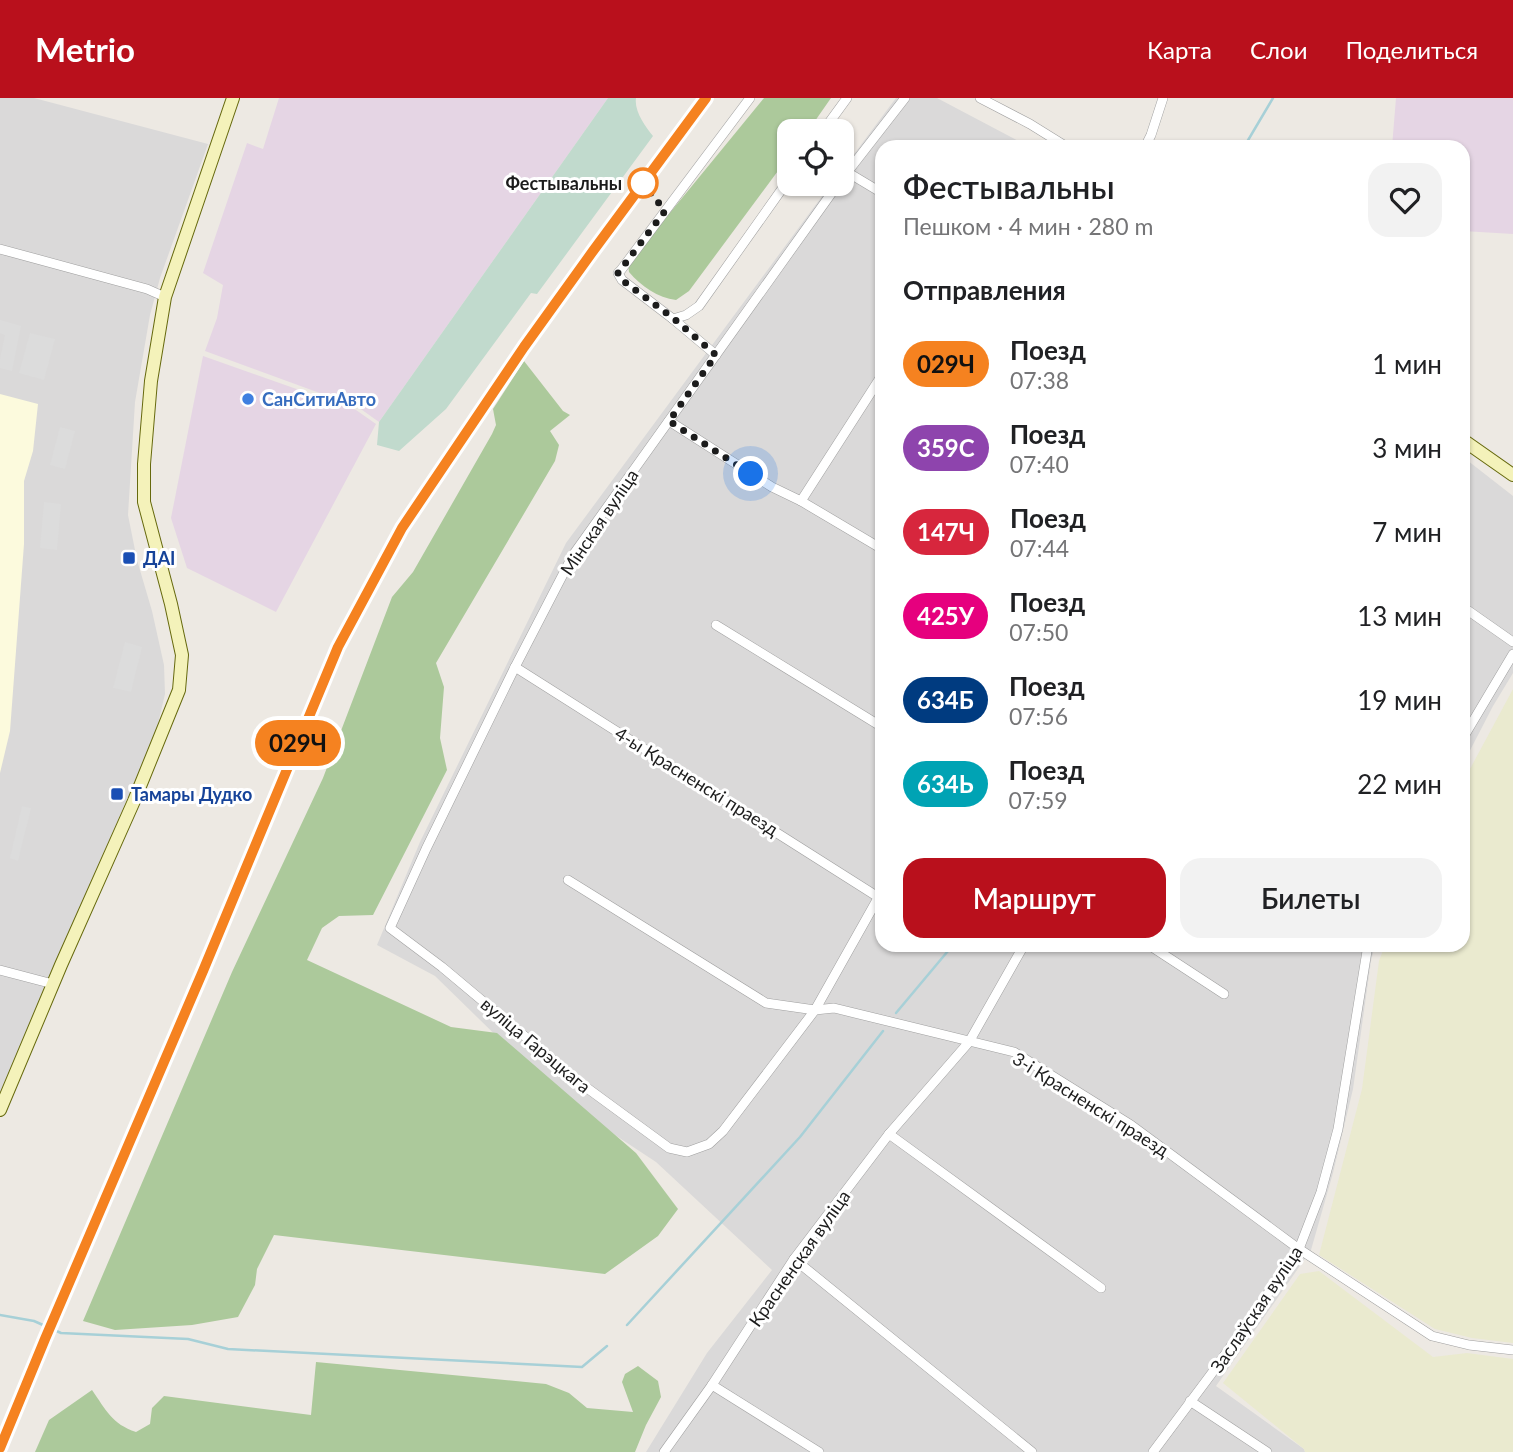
<!DOCTYPE html>
<html lang="ru">
<head>
<meta charset="utf-8">
<style>
	:root { --surface:#fff; --page:#f2f2f2; --text:#202124; --muted:#757577; --accent:#b9101c }
	body { margin:0; font-family:Lato,sans-serif; background:var(--page); color:var(--text); height:100vh; display:flex; flex-direction:column; font-size:26px; white-space:nowrap }
	* { box-sizing:border-box; margin:0 }
	p { font-size:23px; color:var(--muted) }
	.icon { flex:none; width:38px; height:38px; fill:none; stroke:currentColor; stroke-width:2; stroke-linecap:round; stroke-linejoin:round }
	.map { position:relative; flex:1; overflow:hidden }
	.details { position:absolute; left:875px; top:42px; width:595px; height:812px; display:flex; flex-direction:column; background:var(--surface); border-radius:21px; box-shadow:0 2px 5px #0004 }
	.details>* { flex:none }
	.badge { padding:0 14px; border-radius:23px; font-size:24px; line-height:46px }
	.buttons { position:absolute; left:777px; top:21px; display:grid; gap:14px }
	.buttons a { display:grid; place-items:center; width:77px; height:77px; border-radius:14px; background:var(--surface); box-shadow:0 2px 5px #0004; font-size:35px }
	.you { position:absolute; width:35px; height:35px; margin:-18px; border:5px solid #fff; border-radius:50%; background:#1a73e8; box-shadow:0 0 0 10px #1a73e833 }
	.map>.badge { position:absolute; translate:-50% -50%; box-shadow:0 0 0 4px #fff }
	h2 { padding:0 28px; font-size:26px; line-height:63px }
	.round { display:grid; place-items:center; flex:none; width:74px; height:74px; border-radius:21px; background:var(--page) }
	.overview { display:flex; align-items:center; justify-content:space-between; height:119px; padding:0 28px }
	h1 { font-size:33px; font-weight:600; line-height:52px }
	.cta { display:flex; gap:14px; margin-top:auto; padding:14px 28px }
	.cta a { flex:1; height:80px; border-radius:21px; background:var(--accent); color:#fff; font-size:28px; font-weight:600; line-height:80px; text-align:center }
	.cta a+a { background:var(--page); color:var(--text) }
	ul { padding:0; list-style:none }
	li { display:flex; align-items:center; gap:21px; height:84px; padding:0 28px }
	li div { flex:1 }
	li b { display:block; font-size:26px }
	li em { font-style:normal }
	li .badge { min-width:77px; font-weight:700; text-align:center }
	header { display:flex; align-items:center; gap:42px; box-sizing:border-box; height:98px; padding:0 35px; background:var(--accent); color:#fff }
	header strong { font-size:33px }
	nav { display:flex; gap:38px; margin-inline-start:auto; font-size:24px }
	.map>svg:first-child { display:block }
	.residential { fill:#dad9d9 }
	.industrial { fill:#e5d5e4 }
	.education { fill:#fcfadd }
	.farmland { fill:#eaeacf }
	.forest { fill:#acc99b }
	.wetland { fill:#c1dacd }
	.parking { fill:#dcdcdc }
	.lines { fill:none; stroke-linecap:round; stroke-linejoin:round }
	.stream { stroke:#a7d0d7; stroke-width:2.5 }
	.street-casing { stroke:#a0a0a0; stroke-width:10 }
	.secondary-casing { stroke:#66690d; stroke-width:14 }
	.street { stroke:#fff; stroke-width:9 }
	.secondary { stroke:#f4f2ba; stroke-width:12 }
	.rail-casing { stroke:#6a6a6a; stroke-width:5 }
	.rail { stroke:#fff; stroke-width:2.5; stroke-dasharray:8; stroke-linecap:butt }
	.line-casing { stroke:#fff; stroke-width:16 }
	.line { stroke:#f58220; stroke-width:10 }
	.walk { stroke:#1c1c1c; stroke-width:7; stroke-dasharray:0 12.6 }
	.stop-dot { fill:#fff; stroke:#f58220; stroke-width:3.5 }
	.shop-dot { fill:#3f7fe0; stroke:#fff; stroke-width:2.5 }
	.transit-dot { fill:#1a4fb4; stroke:#fff; stroke-width:2.5 }
	.labels { text-anchor:middle; dominant-baseline:central; stroke-width:6; stroke-linejoin:round; paint-order:stroke }
	.stop-label { font-size:18px; font-weight:bold; fill:#1c1c1c; stroke:#fff; text-anchor:end }
	.shop-label { font-size:18px; font-weight:bold; fill:#366cbe; stroke:#fff; text-anchor:start }
	.street-label { font-size:18px; fill:#1c1c1c; stroke:#fff }
	.transit-label { font-size:18px; font-weight:bold; fill:#164399; stroke:#fff; text-anchor:start }
</style>
</head>
<body>
<header>
<strong>Metrio</strong>
<nav><a>Карта</a><a>Слои</a><a>Поделиться</a></nav>
</header>
<div class="map">
<svg width="1513" height="1354" viewBox="0 0 1513 1354">
	<rect width="100%" height="100%" fill="#ede9e3"/>
	<g class="residential">
		<polygon points="0,0 34,0 208,46 160,180 150,217 135,304 128,417 137,462 152,513 164,567 165,596 156,634 0,995"/>
		<polygon points="896,0 937,0 1030,49 882,49 882,847 1375,847 1371,863 1353,991 1333,1075 1311,1152 1216,1288 1304,1351 1305,1354 646,1354 707,1255 772,1172 656,1064 615,1037 519,960 435,878 377,847 420,744 566,445 831,86 842,86 842,72"/>
		<polygon points="1463,359 1513,398 1513,575 1493,608 1463,666"/>
	</g>
	<g class="industrial">
		<polygon points="279,0 608,0 379,324 358,309 205,253 217,220 223,187 203,175 247,45 263,51"/>
		<polygon points="1396,0 1513,0 1513,136 1463,133 1463,49 1392,49"/>
		<polygon points="203,258 356,312 376,326 276,514 187,470 171,420"/>
	</g>
	<polygon class="education" points="0,296 38,306 33,353 24,383 24,446 10,633 0,675"/>
	<g class="farmland">
		<polygon points="1513,591 1513,1245 1472,1240 1435,1231 1319,1157 1362,991 1379,863 1385,847 1463,847 1463,684"/>
		<polygon points="1319,1173 1433,1259 1467,1255 1513,1261 1513,1354 1305,1354 1304,1351 1223,1285 1300,1176"/>
	</g>
	<g class="forest">
		<path d="M764,0H831L808,33H789V58L689,193L676,202C658,200 641,188 629,174L628,166Z"/>
		<polygon points="524,263 563,313 570,317 550,333 559,347 555,363 436,565 444,589 440,640 447,672 373,817 339,818 322,830 307,862 451,929 497,935 636,1055 678,1111 658,1138 605,1176 274,1137 257,1171 255,1187 238,1219 192,1227 115,1232 83,1223 232,874 323,680 392,499 413,474 492,336 496,327 493,311"/>
		<path d="M316,1264L546,1286L569,1295L587,1310L633,1314L622,1284L625,1276L638,1268L658,1283L661,1299L646,1327L635,1354H35L49,1322L92,1292C106,1312 112,1326 136,1334L150,1326L152,1310L164,1298L311,1317Z"/>
	</g>
	<path class="wetland" d="M608,0H636C634,13 645,28 653,38L537,196L531,195L446,311L399,353L377,347L379,324Z"/>
	<g class="parking">
		<polygon points="0,222 21,228 12,273 0,270 0,261 5,237 0,235"/>
		<polygon points="30,235 55,241 44,282 19,275"/>
		<polygon points="60,329 75,333 65,371 50,367"/>
		<polygon points="44,404 61,406 57,452 40,450"/>
		<polygon points="125,544 142,549 131,594 113,590"/>
		<polygon points="22,708 31,710 18,763 10,760"/>
	</g>
	<g class="lines">
		<g class="stream">
			<polyline points="1244,49 1273,0"/>
			<polyline points="896,915 953,847"/>
			<polyline points="0,1217 34,1223 61,1235 188,1241 228,1251 582,1269 607,1248"/>
			<polyline points="627,1227 800,1039 883,933"/>
		</g>
		<g class="street-casing">
			<g id="street">
				<polyline points="750,0 621,172 618,175 622,182 673,221 686,217 699,208 789,81"/>
				<polyline points="980,0 1030,26 1067,49"/>
				<polyline points="823,33 847,0"/>
				<polyline points="1145,49 1151,37 1163,0"/>
				<polyline points="847,74 882,95"/>
				<polyline points="842,81 905,0"/>
				<polyline points="838,86 573,457 515,569 426,751 390,830 442,869 583,987 669,1050 687,1054 709,1046 723,1033 815,912 882,793"/>
				<polyline points="0,151 147,191 165,199"/>
				<polyline points="673,221 716,257"/>
				<polyline points="669,323 772,389 801,403 882,451"/>
				<polyline points="801,403 882,277"/>
				<polyline points="1463,509 1513,544"/>
				<polyline points="716,527 882,629"/>
				<polyline points="515,569 878,799"/>
				<polyline points="1463,640 1513,556"/>
				<polyline points="568,782 766,905 815,912 834,910 1014,954 1131,1027 1299,1151 1432,1238 1469,1247 1513,1252"/>
				<polyline points="1149,847 1224,896"/>
				<polyline points="0,872 53,886"/>
				<polyline points="889,1036 1101,1190"/>
				<polyline points="794,1161 1032,1354"/>
				<polyline points="712,1287 819,1354"/>
				<polyline points="1190,1303 1267,1354"/>
				<polyline points="664,1354 712,1287 794,1161 889,1036 969,944 1024,847"/>
				<polyline points="1153,1354 1212,1275 1299,1151 1321,1094 1338,1031 1368,847"/>
			</g>
		</g>
		<g class="secondary-casing">
			<g id="secondary">
				<polyline points="1463,342 1513,377"/>
				<polyline points="0,1012 61,867 134,703 179,592 182,557 171,506 144,404 144,366 151,283 165,199 233,0"/>
			</g>
		</g>
		<use href="#street" class="street"/>
		<use href="#secondary" class="secondary"/>
		<g class="rail-casing">
			<polyline id="rail" points="0,1350 45,1241 203,873 338,549 402,430 511,269 593,153 706,0"/>
		</g>
		<use href="#rail" class="rail"/>
	</g>
	<g class="lines">
		<g class="line-casing">
			<polyline id="line" points="0,1350 45,1241 203,873 338,549 402,430 524,249 593,153 706,0"/>
		</g>
		<use href="#line" class="line"/>
		<polyline class="walk" points="643,85 665,113 618,175 622,182 673,220 716,257 669,323 751,376"/>
	</g>
	<circle class="stop-dot" cx="643" cy="85" r="14"/>
	<circle class="shop-dot" cx="248" cy="301" r="7"/>
	<g class="transit-dot">
		<rect x="122" y="453" width="14" height="14" rx="3.5"/>
		<rect x="110" y="689" width="14" height="14" rx="3.5"/>
	</g>
	<g class="labels">
		<g class="stop-label">
			<text x="622" y="85">Фестывальны</text>
		</g>
		<g class="shop-label">
			<text x="262" y="301">СанСитиАвто</text>
		</g>
		<g class="street-label">
			<text transform="translate(599 424) rotate(-56)">Мінская вуліца</text>
			<text transform="translate(697 683) rotate(32)">4-ы Красненскі праезд</text>
			<text transform="translate(536 947) rotate(40)">вуліца Гарэцкага</text>
			<text transform="translate(1091 1006) rotate(32)">3-і Красненскі праезд</text>
			<text transform="translate(799 1160) rotate(-55)">Красненская вуліца</text>
			<text transform="translate(1256 1211) rotate(-56)">Заслаўская вуліца</text>
		</g>
		<g class="transit-label">
			<text x="143" y="460">ДАІ</text>
			<text x="131" y="696">Тамары Дудко</text>
		</g>
	</g>
</svg>
<div class="buttons">
<a><svg class="icon" aria-label="locate" viewBox="0 0 24 24"><circle cx="12" cy="12" r="6"/><path d="M12 2v4M12 18v4M2 12h4M18 12h4"/></svg></a>
</div>
<div class="you" style="left:751px;top:376px"></div>
<b class="badge" style="left:298px;top:645px;background:#f58220;color:#111">029Ч</b>
<section class="details">
<div class="overview"><div><h1>Фестывальны</h1><p>Пешком · 4 мин · 280 m</p></div><a class="round"><svg class="icon" aria-label="heart" viewBox="0 0 24 24"><path d="M12 20l-8-8c-3-5 5-10 8-4 3-6 11-1 8 4z"/></svg></a></div>
<h2>Отправления</h2>
<ul>
<li><span class="badge" style="background:#f58220;color:#111">029Ч</span><div><b>Поезд</b><p>07:38</p></div><em>1 мин</em></li>
<li><span class="badge" style="background:#8e44ad;color:#fff">359С</span><div><b>Поезд</b><p>07:40</p></div><em>3 мин</em></li>
<li><span class="badge" style="background:#d7263d;color:#fff">147Ч</span><div><b>Поезд</b><p>07:44</p></div><em>7 мин</em></li>
<li><span class="badge" style="background:#e6007e;color:#fff">425У</span><div><b>Поезд</b><p>07:50</p></div><em>13 мин</em></li>
<li><span class="badge" style="background:#003b80;color:#fff">634Б</span><div><b>Поезд</b><p>07:56</p></div><em>19 мин</em></li>
<li><span class="badge" style="background:#00a3b4;color:#fff">634Ь</span><div><b>Поезд</b><p>07:59</p></div><em>22 мин</em></li>
</ul>
<div class="cta"><a>Маршрут</a><a>Билеты</a></div>
</section>
</div>
</body>
</html>
